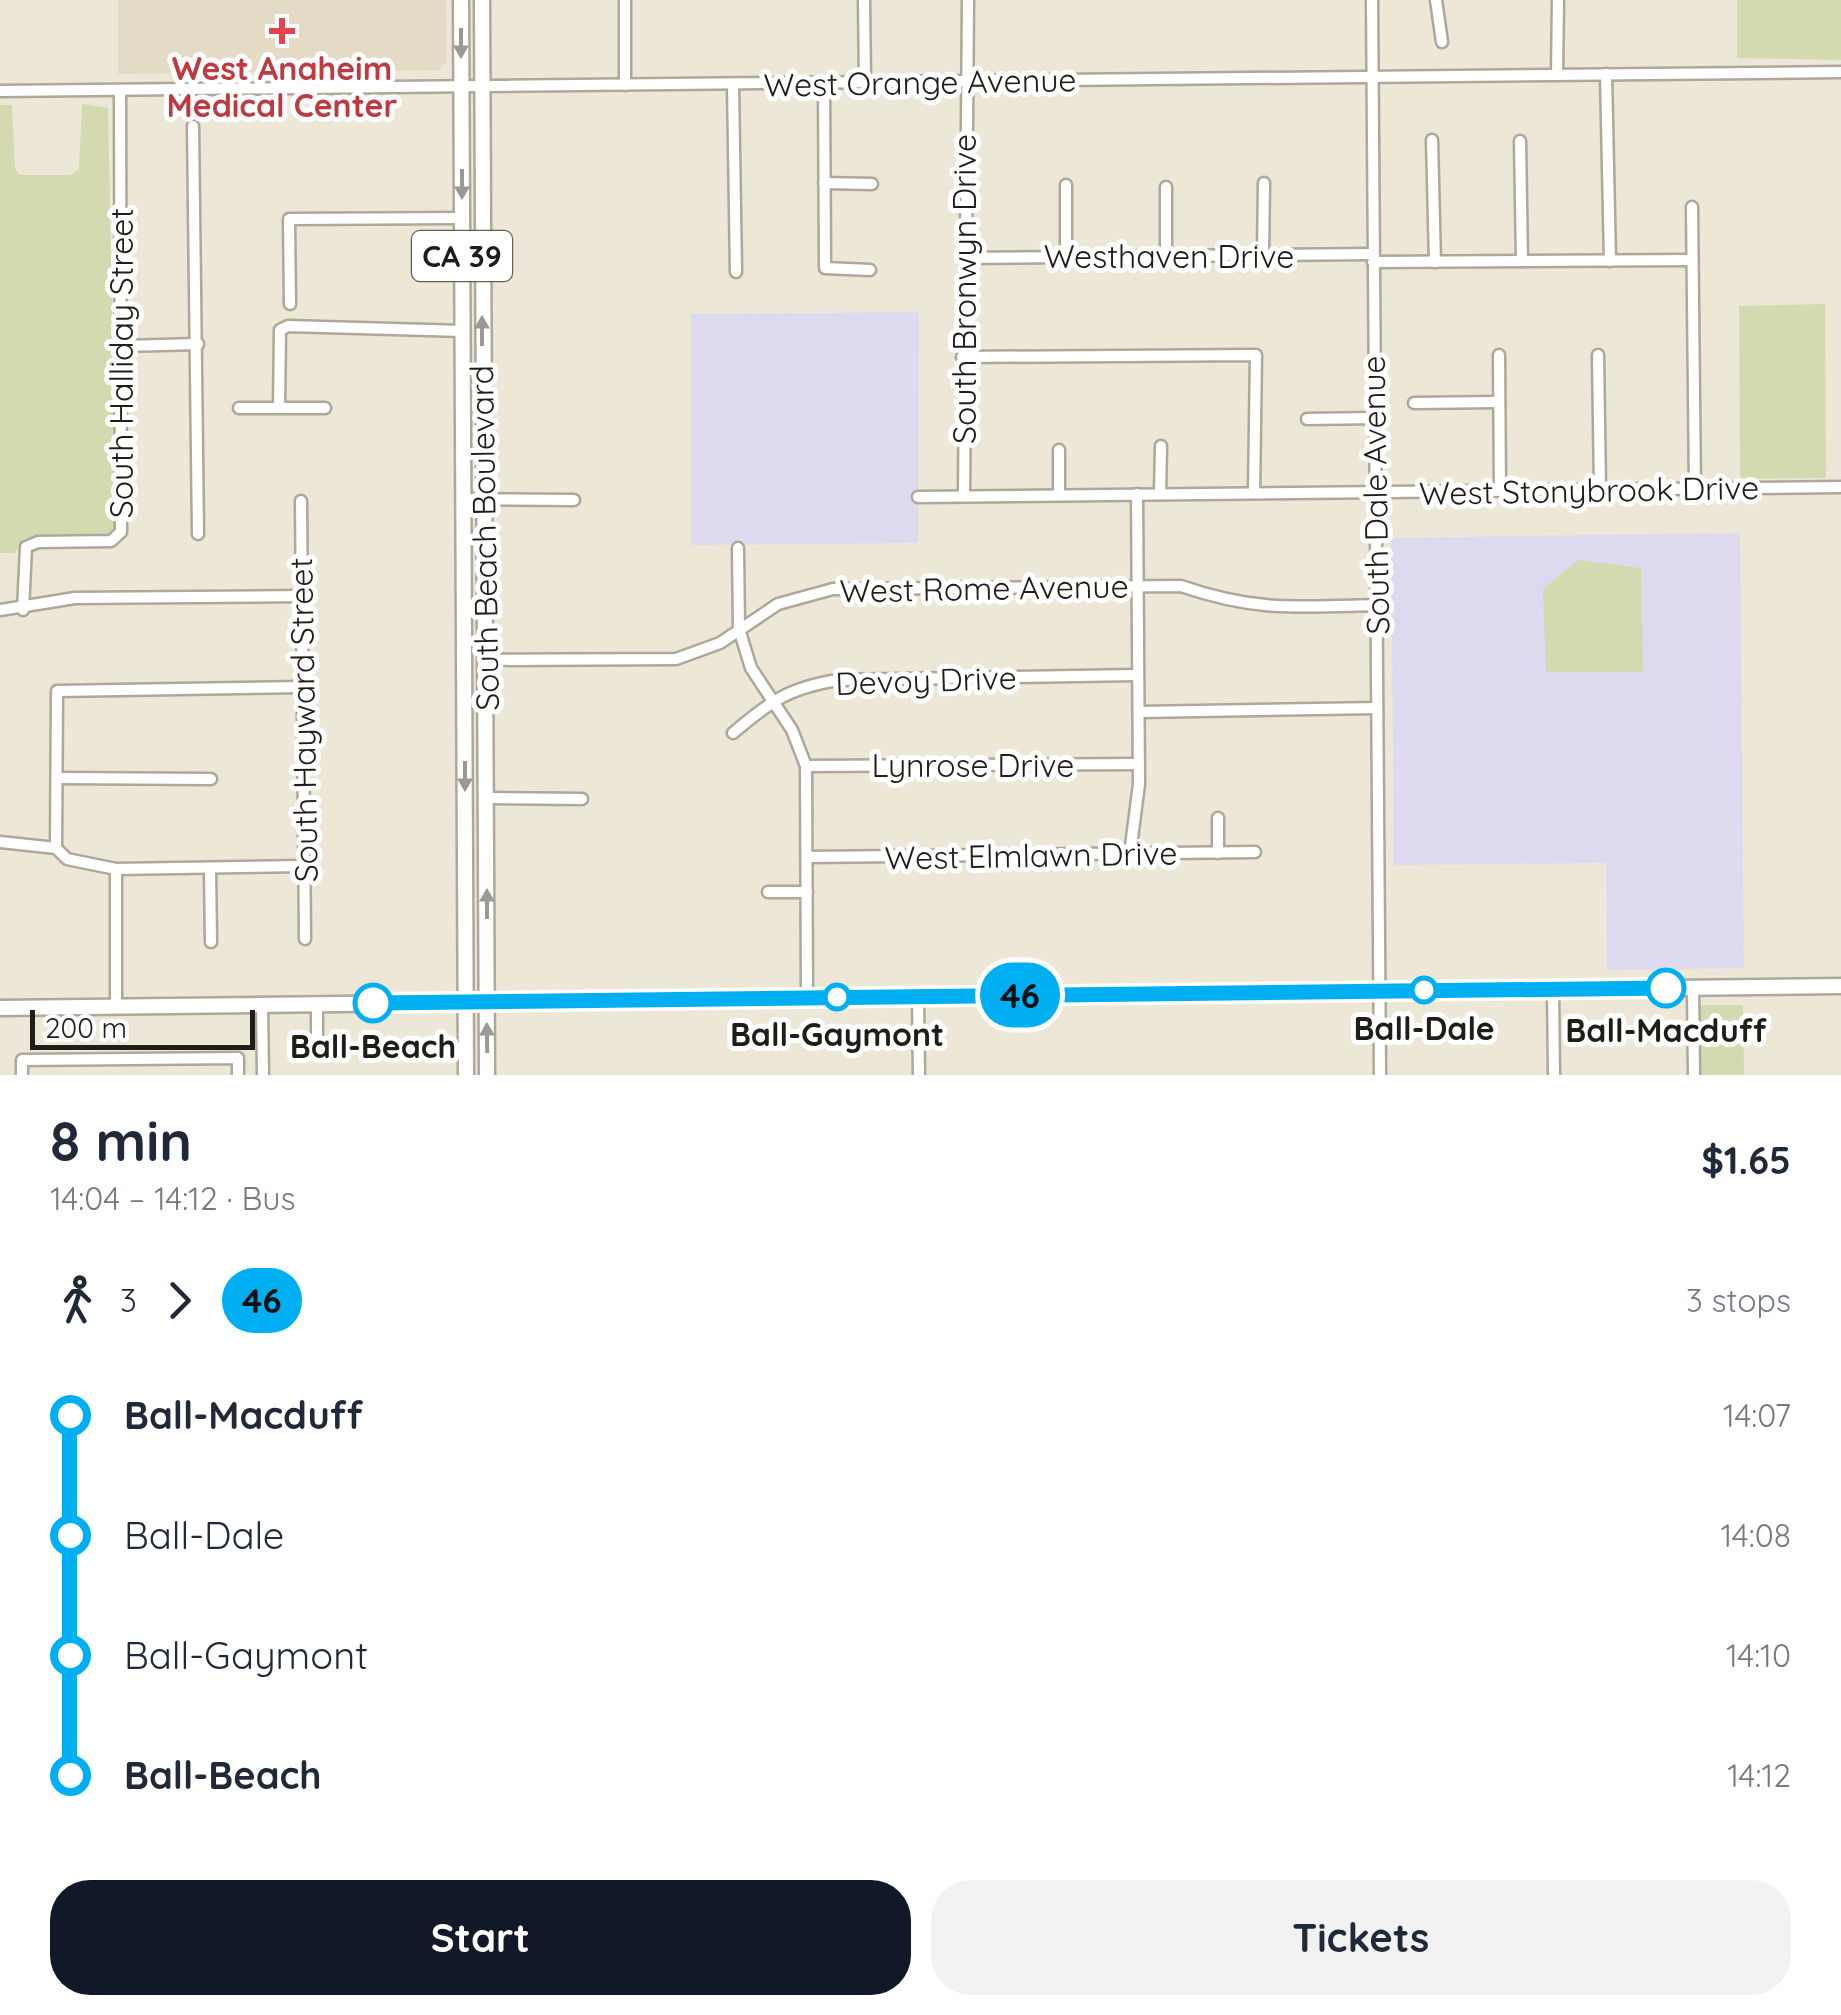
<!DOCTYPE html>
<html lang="en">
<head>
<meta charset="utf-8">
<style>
	:root { --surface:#fff; --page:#f2f2f3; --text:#1f2937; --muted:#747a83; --accent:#111827 }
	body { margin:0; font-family:Quicksand,sans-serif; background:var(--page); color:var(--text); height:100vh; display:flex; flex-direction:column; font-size:38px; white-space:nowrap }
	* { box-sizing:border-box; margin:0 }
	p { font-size:32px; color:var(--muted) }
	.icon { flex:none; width:55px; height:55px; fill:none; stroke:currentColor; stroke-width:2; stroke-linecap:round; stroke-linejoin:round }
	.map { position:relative; height:1075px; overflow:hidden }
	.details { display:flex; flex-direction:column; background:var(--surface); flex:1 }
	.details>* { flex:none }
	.badge { padding:0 20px; border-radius:32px; font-size:35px; line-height:65px }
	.scale { position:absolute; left:30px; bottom:25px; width:225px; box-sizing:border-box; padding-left:10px; border:5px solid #1f1d18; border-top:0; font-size:28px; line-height:35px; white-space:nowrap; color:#1f1d18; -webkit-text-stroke:8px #fff; paint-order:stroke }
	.map>.badge { position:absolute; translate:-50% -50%; box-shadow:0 0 0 5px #fff }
	.legs { display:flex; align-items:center; gap:15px; height:110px; padding:0 50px; font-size:32px }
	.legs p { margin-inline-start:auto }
	.headline { display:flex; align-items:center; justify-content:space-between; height:170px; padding:0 50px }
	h1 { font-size:55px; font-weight:700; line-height:75px }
	.button { display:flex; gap:20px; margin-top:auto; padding:20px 50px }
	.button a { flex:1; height:115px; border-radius:40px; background:var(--accent); color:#fff; font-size:40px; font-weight:700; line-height:115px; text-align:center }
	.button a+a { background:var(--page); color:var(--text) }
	ul { padding:0 50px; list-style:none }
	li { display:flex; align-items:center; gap:35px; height:120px; font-size:38px }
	li i { display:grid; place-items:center; width:15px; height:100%; margin:0 12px; background:currentColor }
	li i::after { content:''; width:25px; height:25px; margin:-12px; border:8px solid; border-radius:50%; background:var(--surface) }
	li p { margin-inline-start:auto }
	li:first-child i { background:linear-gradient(#0000 50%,currentColor 0) }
	li:last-child i { background:linear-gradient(currentColor 50%,#0000 0) }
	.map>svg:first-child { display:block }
	.built { fill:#e3dbc5 }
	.education { fill:#dddaf0 }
	.green { fill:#d3dab0 }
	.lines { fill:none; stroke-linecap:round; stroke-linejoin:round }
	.minor-casing { stroke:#ada899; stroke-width:15 }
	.major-casing { stroke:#ada899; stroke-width:19 }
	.minor { stroke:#fff; stroke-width:10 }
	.major { stroke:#fff; stroke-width:14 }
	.oneway { fill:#9a9997 }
	.line-1-casing { stroke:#fff; stroke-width:22 }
	.line-1 { stroke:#00aff2; stroke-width:15 }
	.health-dot { fill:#e0444e; stroke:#fff; stroke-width:4 }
	.stop-1-dot { fill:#fff; stroke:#00aff2; stroke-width:5 }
	.labels { text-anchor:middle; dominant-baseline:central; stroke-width:10; stroke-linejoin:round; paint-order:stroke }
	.shield { fill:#fff; stroke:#62615d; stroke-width:2.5 }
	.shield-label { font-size:30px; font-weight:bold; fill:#1f1d18 }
	.health-label { font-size:32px; font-weight:bold; fill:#be3a42; stroke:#fff }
	.street-label { font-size:32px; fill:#1f1d18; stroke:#fff }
	.stop-label { font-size:32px; font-weight:bold; fill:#1f1d18; stroke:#fff }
</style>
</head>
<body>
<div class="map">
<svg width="1841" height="1075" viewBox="0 0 1841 1075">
	<rect width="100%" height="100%" fill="#ede7d7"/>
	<polygon class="built" points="118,0 446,0 447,61 439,70 118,74"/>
	<g class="education">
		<polygon points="919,312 918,543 691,545 691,314"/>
		<polygon points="1740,533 1744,968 1607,970 1606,863 1394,865 1391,538"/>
	</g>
	<g class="green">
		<polygon points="1737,0 1841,0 1841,60 1737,58"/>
		<polygon points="82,104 108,108 117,534 24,538 15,553 0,553 0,105 12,105 15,169 20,175 71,175 79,169"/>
		<polygon points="1825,304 1826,478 1740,479 1739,306"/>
		<polygon points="1578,560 1641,568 1643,672 1546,672 1543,589"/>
		<polygon points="1698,1005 1743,1005 1744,1075 1699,1075"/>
	</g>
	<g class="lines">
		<g class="minor-casing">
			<g id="minor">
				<polyline points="625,0 625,85"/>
				<polyline points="864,0 865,82"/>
				<polyline points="1372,0 1380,1075"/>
				<polyline points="1436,0 1442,42"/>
				<polyline points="1606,74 1610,261"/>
				<polyline points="1557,75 1558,0"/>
				<polyline points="824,83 825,268 870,270"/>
				<polyline points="733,84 736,272"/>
				<polyline points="0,91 1841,72"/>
				<polyline points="193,126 198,534"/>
				<polyline points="1432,140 1435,262"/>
				<polyline points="1520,141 1522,261"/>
				<polyline points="824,183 872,184"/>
				<polyline points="1066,185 1066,257"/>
				<polyline points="1166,187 1166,256"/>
				<polyline points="1692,207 1695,489"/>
				<polyline points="1263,255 1264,183"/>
				<polyline points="965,258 1373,254"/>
				<polyline points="1373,262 1692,260"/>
				<polyline points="290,304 289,219 462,218"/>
				<polyline points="123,346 198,344"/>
				<polyline points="1499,355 1500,491"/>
				<polyline points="1598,355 1600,490"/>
				<polyline points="962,357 1256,355 1254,493"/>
				<polyline points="1414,403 1497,402"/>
				<polyline points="239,408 325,408"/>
				<polyline points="279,408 280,330 288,326 463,331"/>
				<polyline points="1307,419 1375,418"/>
				<polyline points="1160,494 1161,446"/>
				<polyline points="1059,495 1059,450"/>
				<polyline points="964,496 968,0"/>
				<polyline points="918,497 1841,487"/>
				<polyline points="465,499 574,500"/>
				<polyline points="301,501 305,939"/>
				<polyline points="738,548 739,629 751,668 792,730 806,766 807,997"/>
				<polyline points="0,610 75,598 302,596"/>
				<polyline points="23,610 26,547 38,542 111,541 121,532 120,90"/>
				<path d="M484,660L676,659L720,643L778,604L833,589L1181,586C1256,612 1299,607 1376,605"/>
				<polyline points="1139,712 1377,708"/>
				<path d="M733,733C771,701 788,688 838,680L1136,675"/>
				<polyline points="806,766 1139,764"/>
				<polyline points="58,778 211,779"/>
				<polyline points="487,798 582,799"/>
				<polyline points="1218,818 1218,853"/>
				<polyline points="0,842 56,848 67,859 116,869 304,866"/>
				<polyline points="56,848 57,691 302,687"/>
				<polyline points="1130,854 1139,784 1137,494"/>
				<polyline points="807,857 1255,852"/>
				<polyline points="210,869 211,942"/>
				<polyline points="768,892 807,892"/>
				<polyline points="1693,988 1694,1075"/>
				<polyline points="1553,989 1554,1075"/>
				<polyline points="918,996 919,1075"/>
				<polyline points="317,1003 317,1050"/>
				<polyline points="262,1004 263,1075"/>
				<polyline points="116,1006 116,869"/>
				<polyline points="22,1075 22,1060 238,1058 238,1075"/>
			</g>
		</g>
		<g class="major-casing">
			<g id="major">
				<polyline points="461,0 466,1075"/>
				<polyline points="482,0 487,1075"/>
				<polyline points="0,1008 1841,986"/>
			</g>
		</g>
		<use href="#minor" class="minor"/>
		<use href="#major" class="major"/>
	</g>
	<defs><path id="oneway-solid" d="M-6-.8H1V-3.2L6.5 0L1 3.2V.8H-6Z" transform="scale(2.5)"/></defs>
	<g class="oneway">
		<use href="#oneway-solid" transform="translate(461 43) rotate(90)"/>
		<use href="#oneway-solid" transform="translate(462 184) rotate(90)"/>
		<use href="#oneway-solid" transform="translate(482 331) rotate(-90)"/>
		<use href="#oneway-solid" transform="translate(465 776) rotate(90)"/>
		<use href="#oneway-solid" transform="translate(487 904) rotate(-90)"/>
		<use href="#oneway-solid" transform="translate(487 1038) rotate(-91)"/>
	</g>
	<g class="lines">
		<g class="line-1-casing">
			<polyline id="line-1" points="373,1003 1666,988"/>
		</g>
		<use href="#line-1" class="line-1"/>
	</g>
	<path class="health-dot" d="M277 16h10v10h10v10h-10v10h-10v-10h-10v-10h10z"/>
	<g class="stop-1-dot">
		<circle cx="1666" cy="988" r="18"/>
		<circle cx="1424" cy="990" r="12"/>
		<circle cx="837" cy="997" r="12"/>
		<circle cx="373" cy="1003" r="18"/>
	</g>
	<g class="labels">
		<rect class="shield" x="412" y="231" width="100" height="50" rx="8"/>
		<g class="shield-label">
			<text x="462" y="256">CA 39</text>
		</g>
		<g class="health-label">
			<text x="282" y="68">West Anaheim<tspan x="282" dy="37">Medical Center</tspan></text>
		</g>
		<g class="street-label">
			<text transform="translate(920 82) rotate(-1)">West Orange Avenue</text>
			<text x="1169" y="256">Westhaven Drive</text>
			<text transform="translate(964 289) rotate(-90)">South Bronwyn Drive</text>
			<text transform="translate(121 363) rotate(-90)">South Halliday Street</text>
			<text transform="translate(1589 490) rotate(-1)">West Stonybrook Drive</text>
			<text transform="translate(1375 495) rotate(-91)">South Dale Avenue</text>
			<text transform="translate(484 538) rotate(-91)">South Beach Boulevard</text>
			<text transform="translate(984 588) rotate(-1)">West Rome Avenue</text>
			<text transform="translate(926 680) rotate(-2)">Devoy Drive</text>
			<text transform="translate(303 720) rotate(-91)">South Hayward Street</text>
			<text x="973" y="765">Lynrose Drive</text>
			<text transform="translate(1031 855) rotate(-1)">West Elmlawn Drive</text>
		</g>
		<g class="stop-label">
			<text x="1424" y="1028">Ball-Dale</text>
			<text x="1666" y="1030">Ball-Macduff</text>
			<text x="837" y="1034">Ball-Gaymont</text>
			<text x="373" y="1046">Ball-Beach</text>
		</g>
	</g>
</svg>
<div class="scale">200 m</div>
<b class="badge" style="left:1020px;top:995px;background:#00aff2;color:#111">46</b>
</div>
<section class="details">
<div class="headline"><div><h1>8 min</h1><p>14:04 – 14:12 · Bus</p></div><b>$1.65</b></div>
<div class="legs"><svg class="icon" aria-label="walk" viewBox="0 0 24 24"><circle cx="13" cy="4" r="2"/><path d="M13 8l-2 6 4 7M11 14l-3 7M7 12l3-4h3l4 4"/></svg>3<svg class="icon" aria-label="forward" viewBox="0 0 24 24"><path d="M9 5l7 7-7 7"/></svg><b class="badge" style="background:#00aff2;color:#111">46</b><p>3 stops</p></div>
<ul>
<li><i style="color:#00aff2"></i><b>Ball-Macduff</b><p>14:07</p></li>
<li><i style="color:#00aff2"></i><span>Ball-Dale</span><p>14:08</p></li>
<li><i style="color:#00aff2"></i><span>Ball-Gaymont</span><p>14:10</p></li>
<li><i style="color:#00aff2"></i><b>Ball-Beach</b><p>14:12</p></li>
</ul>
<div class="button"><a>Start</a><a>Tickets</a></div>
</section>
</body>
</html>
